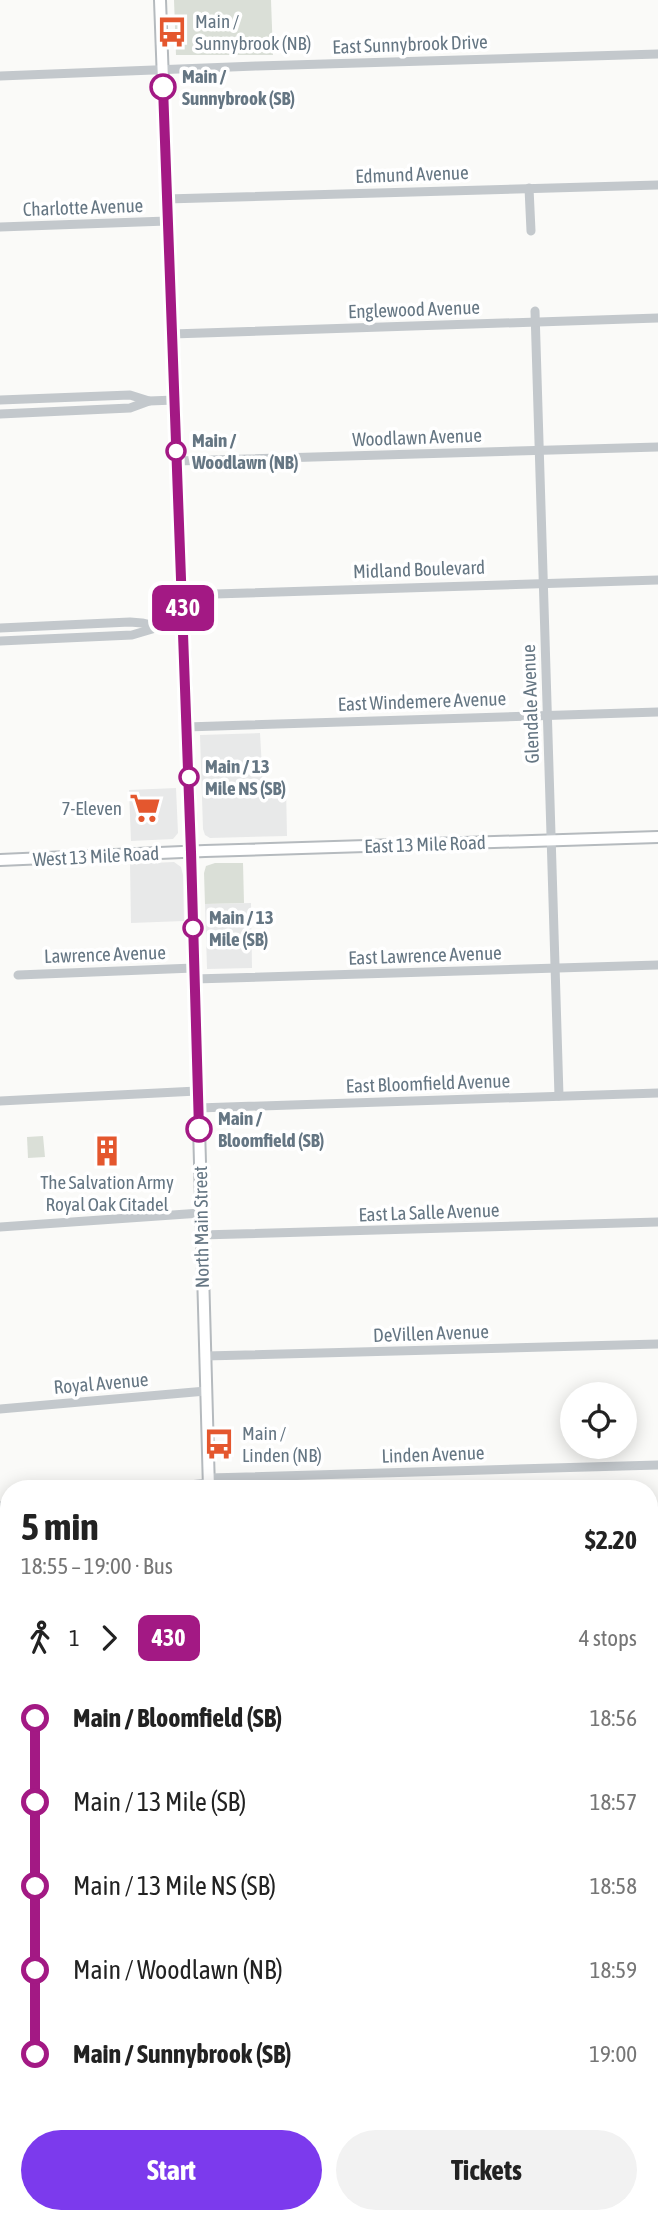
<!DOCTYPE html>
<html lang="en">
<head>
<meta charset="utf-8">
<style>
	:root { --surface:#fff; --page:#f2f2f2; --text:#222; --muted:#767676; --accent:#7c3aed }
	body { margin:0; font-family:"Asap Condensed",sans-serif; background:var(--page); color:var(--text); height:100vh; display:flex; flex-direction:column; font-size:26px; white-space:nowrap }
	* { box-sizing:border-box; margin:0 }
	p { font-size:23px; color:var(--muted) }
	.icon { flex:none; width:38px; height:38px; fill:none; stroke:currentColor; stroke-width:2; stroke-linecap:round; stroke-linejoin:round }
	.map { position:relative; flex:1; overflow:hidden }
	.sheet { position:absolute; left:0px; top:1480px; width:658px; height:744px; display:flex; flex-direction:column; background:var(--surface); border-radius:28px 28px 0 0; box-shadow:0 4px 18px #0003 }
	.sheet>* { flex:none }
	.badge { padding:0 14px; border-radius:10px; font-size:24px; line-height:46px }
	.fabs { position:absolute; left:560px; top:1382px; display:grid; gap:14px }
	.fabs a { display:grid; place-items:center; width:77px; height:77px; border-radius:50%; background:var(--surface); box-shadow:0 4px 18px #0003; font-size:35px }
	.map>.badge { position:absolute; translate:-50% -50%; box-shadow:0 0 0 4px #fff }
	.legs { display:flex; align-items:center; gap:10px; height:77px; padding:0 21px; font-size:23px }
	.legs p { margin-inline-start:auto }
	.overview { display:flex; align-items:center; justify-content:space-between; height:119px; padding:0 21px }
	h1 { font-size:38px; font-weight:700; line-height:52px }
	.primary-button { display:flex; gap:14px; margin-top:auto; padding:14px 21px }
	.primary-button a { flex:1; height:80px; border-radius:42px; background:var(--accent); color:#fff; font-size:28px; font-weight:700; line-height:80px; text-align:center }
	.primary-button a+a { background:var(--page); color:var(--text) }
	ul { padding:0 21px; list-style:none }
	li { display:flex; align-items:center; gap:24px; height:84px; font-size:26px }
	li i { display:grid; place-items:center; width:10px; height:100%; margin:0 9px; background:currentColor }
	li i::after { content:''; width:18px; height:18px; margin:-9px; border:5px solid; border-radius:50%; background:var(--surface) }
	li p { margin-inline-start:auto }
	li:first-child i { background:linear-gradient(#0000 50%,currentColor 0) }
	li:last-child i { background:linear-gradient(currentColor 50%,#0000 0) }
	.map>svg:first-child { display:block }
	.built { fill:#e8e9e9 }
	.green { fill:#dadfd7 }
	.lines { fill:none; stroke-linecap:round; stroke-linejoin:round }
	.major-casing { stroke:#b5babe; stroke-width:14 }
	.minor { stroke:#c3c8cc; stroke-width:9 }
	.major { stroke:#fff; stroke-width:10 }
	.line-1-casing { stroke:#fff; stroke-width:16 }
	.line-1 { stroke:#a31984; stroke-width:10 }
	.stop-1-dot { fill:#fff; stroke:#a31984; stroke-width:3.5 }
	.labels { text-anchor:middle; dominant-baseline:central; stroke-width:7; stroke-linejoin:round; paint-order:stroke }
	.poi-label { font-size:19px; fill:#657683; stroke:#fff; text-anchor:start }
	.street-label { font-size:19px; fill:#657683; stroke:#fff }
	.stop-label { font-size:19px; font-weight:bold; fill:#657683; stroke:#fff; text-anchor:start }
</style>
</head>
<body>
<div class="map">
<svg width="658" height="2223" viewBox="0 0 658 2223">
	<rect width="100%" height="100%" fill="#fafaf8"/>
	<g class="built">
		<polygon points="260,733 263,786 286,786 287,836 210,838 205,835 203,829 200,735"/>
		<polygon points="176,788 178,833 173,839 131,841 129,790"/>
		<polygon points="174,862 181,867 183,875 184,921 131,923 130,864"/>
		<polygon points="251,903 252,968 207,969 205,904"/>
	</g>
	<g class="green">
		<polygon points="174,0 271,0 273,55 176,55"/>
		<polygon points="243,863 244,903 205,904 204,873 206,866 215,863"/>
		<polygon points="43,1136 45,1157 28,1158 27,1137"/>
		<polygon points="458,2216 558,2216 557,2223 465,2223"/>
	</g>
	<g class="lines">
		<g class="major-casing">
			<g id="major">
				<polyline points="160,0 191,837 209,1489"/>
				<polyline points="0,860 205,851 658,837"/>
				<polyline points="649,1809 658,1760"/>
				<polyline points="231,2216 231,2223"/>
				<polyline points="570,2223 571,2216"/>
				<polyline points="578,2223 580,2216"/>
			</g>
		</g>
		<g class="minor">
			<polyline points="0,76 257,66 658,54"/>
			<polyline points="529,188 531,231"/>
			<polyline points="166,199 658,185"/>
			<polyline points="0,227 167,221"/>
			<polyline points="535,311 559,1096"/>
			<polyline points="172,334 658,318"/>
			<polyline points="0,400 130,395 149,401"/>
			<polyline points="0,414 130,408 149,401 175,400"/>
			<polyline points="177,461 658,447"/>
			<polyline points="182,595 658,580"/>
			<polyline points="0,628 130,622 142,623 159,627 183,626"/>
			<polyline points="0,641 132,635 159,627"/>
			<polyline points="186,727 658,712"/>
			<polyline points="18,975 194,968"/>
			<polyline points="194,979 658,965"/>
			<polyline points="0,1101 197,1091"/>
			<polyline points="198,1108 658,1093"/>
			<polyline points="0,1227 201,1213"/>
			<polyline points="201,1235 658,1222"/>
			<polyline points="205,1356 658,1344"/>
			<polyline points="0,1409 206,1391"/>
			<polyline points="209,1478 658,1465"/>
			<polyline points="152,1489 208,1483"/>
			<polyline points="0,1506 9,1505"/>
			<polyline points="649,1603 658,1604"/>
			<polyline points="0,1646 9,1646"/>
			<polyline points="0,1699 6,1768 9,1778"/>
			<polyline points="649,1719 658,1720"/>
			<polyline points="0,1929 9,1929"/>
			<polyline points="649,1944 658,1944"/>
			<polyline points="0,1951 9,1951"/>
			<polyline points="0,2063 9,2063"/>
			<polyline points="649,2142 658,2142"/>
			<polyline points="341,2216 343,2223"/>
			<polyline points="231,2218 269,2216"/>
		</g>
		<use href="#major" class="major"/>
	</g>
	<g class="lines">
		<g class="line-1-casing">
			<polyline id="line-1" points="163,87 191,852 199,1129"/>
		</g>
		<use href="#line-1" class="line-1"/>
	</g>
	<defs>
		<g id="bus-bare" transform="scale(2.415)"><path d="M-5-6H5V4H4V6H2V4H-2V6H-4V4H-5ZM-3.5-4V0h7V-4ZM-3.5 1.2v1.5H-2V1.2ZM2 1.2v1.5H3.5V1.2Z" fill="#e4572e" stroke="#fff" stroke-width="2.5" paint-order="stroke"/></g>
		<g id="supermarket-bare" transform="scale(2.415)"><path d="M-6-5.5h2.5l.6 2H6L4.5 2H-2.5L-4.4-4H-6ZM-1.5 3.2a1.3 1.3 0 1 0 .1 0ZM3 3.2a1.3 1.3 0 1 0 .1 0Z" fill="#e4572e" stroke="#fff" stroke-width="2.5" paint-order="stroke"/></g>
		<g id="building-bare" transform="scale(2.415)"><path d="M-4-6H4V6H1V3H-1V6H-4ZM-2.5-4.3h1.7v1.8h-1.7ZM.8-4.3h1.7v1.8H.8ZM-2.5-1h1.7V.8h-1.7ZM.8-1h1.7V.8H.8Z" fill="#e4572e" stroke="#fff" stroke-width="2.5" paint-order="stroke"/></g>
	</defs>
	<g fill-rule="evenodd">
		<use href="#bus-bare" x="172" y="32"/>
		<use href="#supermarket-bare" x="145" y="808"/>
		<use href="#building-bare" x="107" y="1151"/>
		<use href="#bus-bare" x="219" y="1444"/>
	</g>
	<g class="stop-1-dot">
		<circle cx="163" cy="87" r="12"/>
		<circle cx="176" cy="451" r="9"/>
		<circle cx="189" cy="777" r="9"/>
		<circle cx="193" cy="928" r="9"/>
		<circle cx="199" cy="1129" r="12"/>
	</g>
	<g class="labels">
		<g class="poi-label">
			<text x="195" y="21">Main /<tspan x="195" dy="22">Sunnybrook (NB)</tspan></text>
			<text x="122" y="808" text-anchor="end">7-Eleven</text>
			<text x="107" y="1182" text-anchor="middle">The Salvation Army<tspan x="107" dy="22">Royal Oak Citadel</tspan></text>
			<text x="242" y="1433">Main /<tspan x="242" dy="22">Linden (NB)</tspan></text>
		</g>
		<g class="street-label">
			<text transform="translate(410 44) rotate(-2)">East Sunnybrook Drive</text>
			<text transform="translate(412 174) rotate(-2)">Edmund Avenue</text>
			<text transform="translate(83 207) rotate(-2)">Charlotte Avenue</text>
			<text transform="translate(414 309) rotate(-2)">Englewood Avenue</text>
			<text transform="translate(417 437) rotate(-2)">Woodlawn Avenue</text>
			<text transform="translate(419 569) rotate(-2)">Midland Boulevard</text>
			<text transform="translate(422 701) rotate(-2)">East Windemere Avenue</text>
			<text transform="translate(530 704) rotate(-92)">Glendale Avenue</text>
			<text transform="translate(425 844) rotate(-2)">East 13 Mile Road</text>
			<text transform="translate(96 856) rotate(-3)">West 13 Mile Road</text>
			<text transform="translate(105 954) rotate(-2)">Lawrence Avenue</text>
			<text transform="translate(425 955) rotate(-2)">East Lawrence Avenue</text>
			<text transform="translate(428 1083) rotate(-2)">East Bloomfield Avenue</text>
			<text transform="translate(429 1212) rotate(-2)">East La Salle Avenue</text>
			<text transform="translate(201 1227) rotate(-91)">North Main Street</text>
			<text transform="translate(431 1333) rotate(-2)">DeVillen Avenue</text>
			<text transform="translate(101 1383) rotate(-5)">Royal Avenue</text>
			<text transform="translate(433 1454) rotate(-2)">Linden Avenue</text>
		</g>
		<g class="stop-label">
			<text x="182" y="76">Main /<tspan x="182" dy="22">Sunnybrook (SB)</tspan></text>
			<text x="192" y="440">Main /<tspan x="192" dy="22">Woodlawn (NB)</tspan></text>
			<text x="205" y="766">Main / 13<tspan x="205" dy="22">Mile NS (SB)</tspan></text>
			<text x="209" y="917">Main / 13<tspan x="209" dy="22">Mile (SB)</tspan></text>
			<text x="218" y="1118">Main /<tspan x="218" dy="22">Bloomfield (SB)</tspan></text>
		</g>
	</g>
</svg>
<div class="fabs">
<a><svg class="icon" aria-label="locate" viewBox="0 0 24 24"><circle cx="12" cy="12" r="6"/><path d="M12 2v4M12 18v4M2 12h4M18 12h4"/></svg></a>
</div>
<b class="badge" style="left:183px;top:608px;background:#a31984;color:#fff">430</b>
<section class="sheet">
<div class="overview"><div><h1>5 min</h1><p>18:55 – 19:00 · Bus</p></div><b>$2.20</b></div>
<div class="legs"><svg class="icon" aria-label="walk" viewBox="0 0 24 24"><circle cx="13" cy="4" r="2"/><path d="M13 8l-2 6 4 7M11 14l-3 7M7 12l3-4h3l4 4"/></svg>1<svg class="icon" aria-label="forward" viewBox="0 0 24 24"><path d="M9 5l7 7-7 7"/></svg><b class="badge" style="background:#a31984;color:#fff">430</b><p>4 stops</p></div>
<ul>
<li><i style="color:#a31984"></i><b>Main / Bloomfield (SB)</b><p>18:56</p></li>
<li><i style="color:#a31984"></i><span>Main / 13 Mile (SB)</span><p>18:57</p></li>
<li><i style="color:#a31984"></i><span>Main / 13 Mile NS (SB)</span><p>18:58</p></li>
<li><i style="color:#a31984"></i><span>Main / Woodlawn (NB)</span><p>18:59</p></li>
<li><i style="color:#a31984"></i><b>Main / Sunnybrook (SB)</b><p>19:00</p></li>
</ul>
<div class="primary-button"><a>Start</a><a>Tickets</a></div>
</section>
</div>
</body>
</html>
